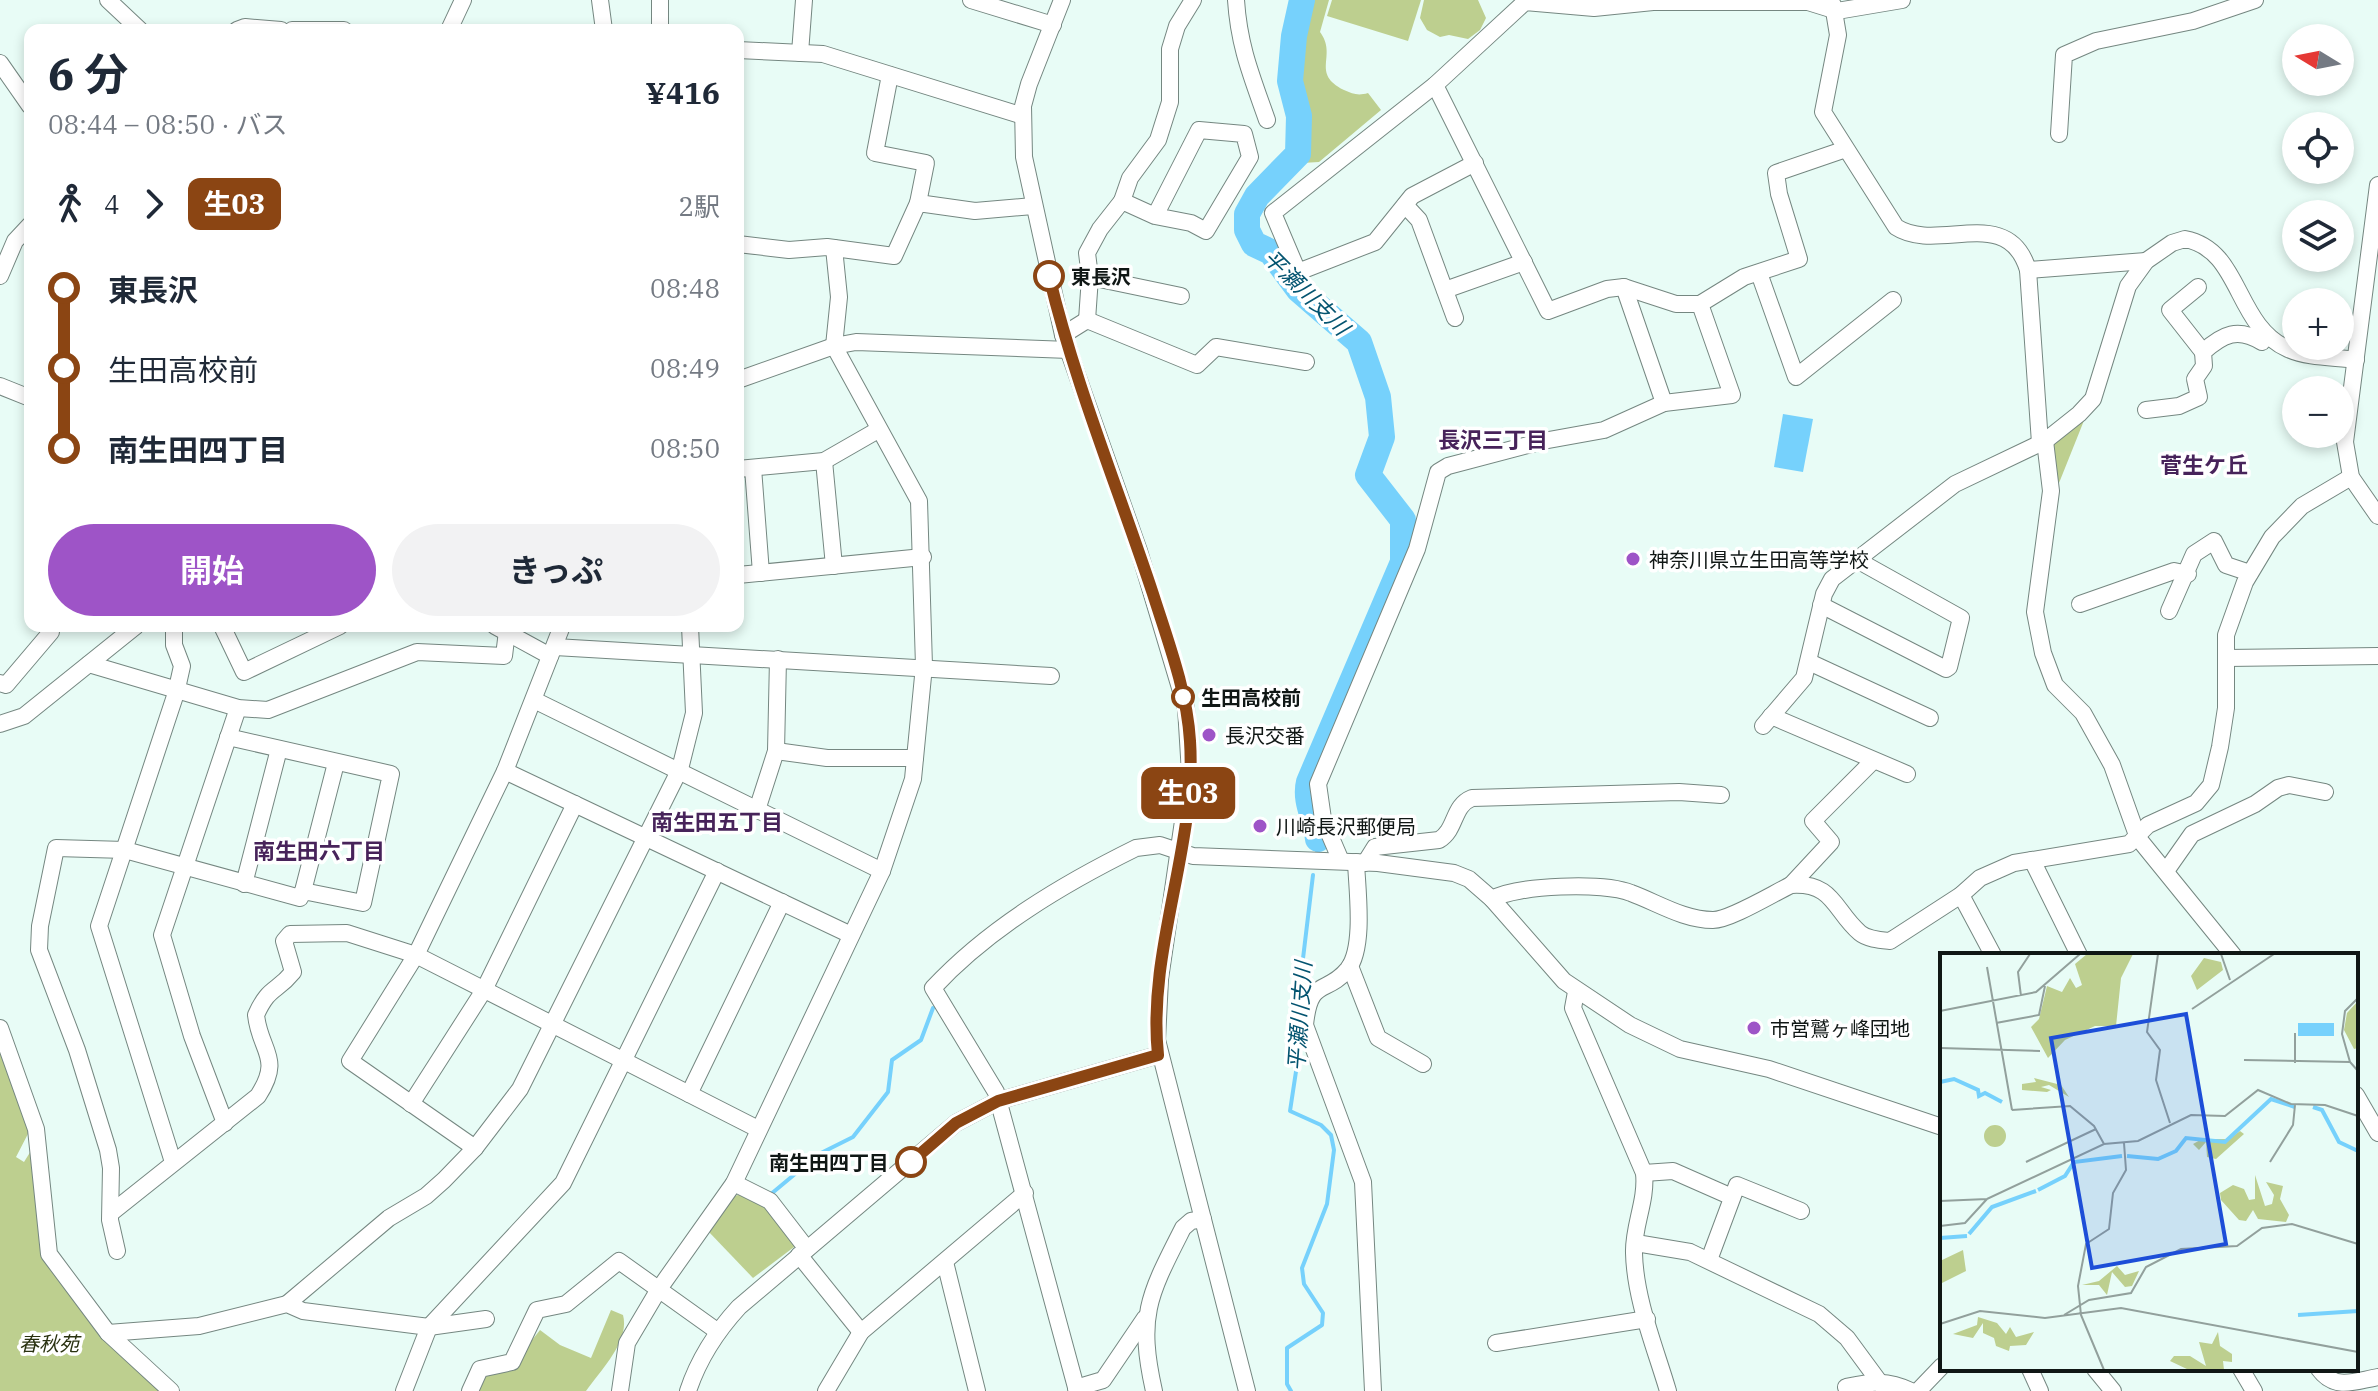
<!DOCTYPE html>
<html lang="ja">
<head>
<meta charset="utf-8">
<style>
	:root { --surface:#fff; --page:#f2f2f3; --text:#1f2937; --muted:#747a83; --accent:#9e54c7 }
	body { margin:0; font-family:"IBM Plex Serif","Noto Sans JP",serif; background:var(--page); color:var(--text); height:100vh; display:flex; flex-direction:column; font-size:30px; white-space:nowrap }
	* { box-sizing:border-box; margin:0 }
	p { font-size:26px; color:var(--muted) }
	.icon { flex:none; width:44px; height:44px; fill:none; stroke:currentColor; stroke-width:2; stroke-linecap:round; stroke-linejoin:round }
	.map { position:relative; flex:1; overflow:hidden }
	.sheet { position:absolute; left:24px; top:24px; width:720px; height:608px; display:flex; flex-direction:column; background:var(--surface); border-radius:16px; box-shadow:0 4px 12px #0003 }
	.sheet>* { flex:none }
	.badge { padding:0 16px; border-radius:12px; font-size:28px; line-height:52px }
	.needle { width:52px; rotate:280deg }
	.tools { position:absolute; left:2282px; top:24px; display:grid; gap:16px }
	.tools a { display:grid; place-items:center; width:72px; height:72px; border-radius:50%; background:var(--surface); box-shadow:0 4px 12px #0003; font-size:40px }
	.map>.badge { position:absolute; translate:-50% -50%; box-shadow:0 0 0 4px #fff }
	.legs { display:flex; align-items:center; gap:12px; height:88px; padding:0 24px; font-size:26px }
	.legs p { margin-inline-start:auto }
	.overview { display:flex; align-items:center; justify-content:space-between; height:136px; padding:0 24px }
	h1 { font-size:44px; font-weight:700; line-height:60px }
	.button { display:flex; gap:16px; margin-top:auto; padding:16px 24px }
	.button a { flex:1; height:92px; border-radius:48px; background:var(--accent); color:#fff; font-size:32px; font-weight:700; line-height:92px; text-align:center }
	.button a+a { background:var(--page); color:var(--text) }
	ul { padding:0 24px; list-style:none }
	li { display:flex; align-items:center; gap:28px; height:80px; font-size:30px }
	li i { display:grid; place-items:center; width:12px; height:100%; margin:0 10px; background:currentColor }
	li i::after { content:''; width:20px; height:20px; margin:-10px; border:6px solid; border-radius:50%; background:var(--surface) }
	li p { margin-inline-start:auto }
	li:first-child i { background:linear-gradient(#0000 50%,currentColor 0) }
	li:last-child i { background:linear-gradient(currentColor 50%,#0000 0) }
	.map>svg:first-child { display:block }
	.green { fill:#bdcf8f }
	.water { fill:#76d1fc }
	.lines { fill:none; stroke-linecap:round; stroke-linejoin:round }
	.stream { stroke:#76d1fc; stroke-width:4 }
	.river { stroke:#76d1fc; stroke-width:26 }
	.minor-casing { stroke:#758781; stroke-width:18 }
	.minor { stroke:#fff; stroke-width:16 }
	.line-1-casing { stroke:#fff; stroke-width:18 }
	.line-1 { stroke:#8b4513; stroke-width:12 }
	.stop-1-dot { fill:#fff; stroke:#8b4513; stroke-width:4 }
	.poi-dot { fill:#9e54c7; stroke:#fff; stroke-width:3 }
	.labels { text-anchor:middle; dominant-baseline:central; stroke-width:7; stroke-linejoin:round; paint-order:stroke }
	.stop-label { font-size:20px; font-weight:bold; fill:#101715; stroke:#fff; text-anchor:start }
	.poi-label { font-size:20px; fill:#101715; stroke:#fff; text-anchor:start }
	.park-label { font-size:20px; font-style:italic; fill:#293110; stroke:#fff }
	.water-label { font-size:22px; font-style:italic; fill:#045470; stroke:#fff }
	.neighbourhood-label { font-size:22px; font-weight:bold; fill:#47235a; stroke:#fff }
	.inset-river { fill:none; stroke:#76d1fc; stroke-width:4 }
	.inset-road { fill:none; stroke:#92a09c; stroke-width:2 }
	.view { fill:#1d4ed8; fill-opacity:0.15; stroke:#1d4ed8; stroke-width:4 }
	.inset-edge { fill:none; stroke:#101715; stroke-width:4 }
</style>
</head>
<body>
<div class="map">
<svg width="2378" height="1391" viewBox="0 0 2378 1391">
	<rect width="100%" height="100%" fill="#e8fcf6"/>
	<g class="green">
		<path d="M1292,0H1329L1320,32C1338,56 1310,73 1344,90C1353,94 1358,96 1368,93L1381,110L1319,162L1302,163L1288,150C1296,119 1283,93 1285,62C1287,39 1294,24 1292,0Z"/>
		<polygon points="1332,0 1421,0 1408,41 1327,16"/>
		<polygon points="1424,0 1478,0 1486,18 1480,30 1468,39 1449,35 1440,37 1427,30 1420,18"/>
		<polygon points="2087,413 2057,488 2051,442"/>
		<polygon points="0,1039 31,1128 16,1157 24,1162 34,1146 45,1254 161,1391 0,1391"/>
		<polygon points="745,1193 765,1205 796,1240 794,1247 753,1278 708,1231 731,1197"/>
		<path d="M611,1310L623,1315C630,1341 601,1370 586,1391H479L486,1375L514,1363L540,1330L560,1345L591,1358Z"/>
	</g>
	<polygon class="water" points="1783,414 1813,419 1803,472 1774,467"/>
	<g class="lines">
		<g class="stream">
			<polyline points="1317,855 1318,839"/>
			<polyline points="771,1194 819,1154 853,1137 888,1092 892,1060 921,1040 933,1008"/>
			<polyline points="1291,1391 1287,1384 1287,1348 1322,1325 1323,1313 1304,1284 1302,1268 1327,1204 1334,1150 1331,1135 1321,1125 1290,1111 1300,1045 1296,1017 1313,875"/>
		</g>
		<path class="river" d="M1302,0L1294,36L1290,81L1299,116L1298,154L1257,196L1247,214V230L1254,244L1271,252L1299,290L1359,342L1378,397L1382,437L1368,475L1403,520V562L1309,782C1304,802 1316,819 1318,839"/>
		<g class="minor-casing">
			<g id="minor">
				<polyline points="108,0 140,30"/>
				<polyline points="600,0 604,30"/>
				<polyline points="971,0 1053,25"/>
				<polyline points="1062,0 1029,84 1023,106 1024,157 1063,335 1139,551 1186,708 1190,773 1160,979 1157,1040 1247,1391"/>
				<path d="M1236,0C1239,47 1252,77 1267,120"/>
				<path d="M1833,5L1838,35L1823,112L1896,227C1937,254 2008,203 2028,270L2146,261"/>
				<polyline points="237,30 245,27 281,30"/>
				<polyline points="292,30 344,30"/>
				<polyline points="449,30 463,0"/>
				<polyline points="660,30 660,0"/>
				<polyline points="738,50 823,54 1023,116"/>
				<polyline points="800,53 804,0"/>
				<polyline points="0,63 30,106"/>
				<polyline points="890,75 875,153 926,163 918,203"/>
				<polyline points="1435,85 1548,311 1607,289 1624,287 1676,304 1700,304 1744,277 1799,259 1779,194 1776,173 1843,150"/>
				<polyline points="2059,134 2064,55 2096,41 2193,21 2255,0"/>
				<polyline points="1475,163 1412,196 1375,242 1298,272 1273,213 1435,85 1525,2 1594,8 1653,2 1808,2 1837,11 1902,0"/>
				<polyline points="2378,185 2345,442 2351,477 2378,516"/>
				<polyline points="1122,201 1130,178 1158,140 1170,102 1170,49 1177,26 1193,0"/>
				<polyline points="1405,205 1419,220 1455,318"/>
				<polyline points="738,244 789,250 827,247 894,256 918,203 975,211 1033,206"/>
				<polyline points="2028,270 2040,443"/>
				<polyline points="1759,273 1796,377 1893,300"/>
				<polyline points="0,276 15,241 30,225"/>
				<polyline points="1090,277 1181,296"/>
				<polyline points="1624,287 1664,403"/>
				<polyline points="2198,287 2170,310 2203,352"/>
				<polyline points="1445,290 1524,262"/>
				<polyline points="1087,320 1090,277 1087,253 1100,229 1122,201 1155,216 1191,223 1206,231 1250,157 1244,134 1199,130 1155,216"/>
				<polyline points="1063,335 1087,320 1197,365 1216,347 1306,362"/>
				<polyline points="738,380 834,346 856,342 1069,350"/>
				<polyline points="0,386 30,398"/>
				<path d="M2146,410L2179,406L2199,397L2195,379L2204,366L2203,352C2223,334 2238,327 2262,342"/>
				<polyline points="2045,441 2051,491 2035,612 2043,653 2055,685 2083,713 2112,765 2138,838 2233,955"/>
				<polyline points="824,461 834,566"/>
				<polyline points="753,468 761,573"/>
				<polyline points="738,469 824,461 878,430"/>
				<polyline points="738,575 923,557"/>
				<polyline points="2080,604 2174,571 2188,574"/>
				<polyline points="1821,605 1946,669 1949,667 1961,618 1857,560"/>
				<polyline points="2169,611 2194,554 2214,541 2226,565 2250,573"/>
				<polyline points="222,626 244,672 340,626"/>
				<polyline points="495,626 550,656"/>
				<polyline points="555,647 1051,676"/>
				<polyline points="2226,658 2378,656"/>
				<polyline points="1809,662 1930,718"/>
				<polyline points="89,664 238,708 268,710 417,652 504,656 507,631"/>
				<polyline points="0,683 6,685 51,632"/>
				<polyline points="534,700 882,871"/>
				<polyline points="1771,716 1907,774"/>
				<polyline points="0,724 24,716 136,626"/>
				<path d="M1763,726L1804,678L1824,594L1832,579L1955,484L2045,441L2079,414L2093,399L2128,286L2146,261L2172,243L2185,239C2242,250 2234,325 2288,349C2308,358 2334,357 2356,360"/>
				<polyline points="776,751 827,758 915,758"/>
				<polyline points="505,771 851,935"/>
				<polyline points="757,810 776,751 778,659"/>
				<polyline points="2032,860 2079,955"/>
				<polyline points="1341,861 1323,819 1318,784 1417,549 1438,472 1448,466 1543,441 1604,430 1664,403 1732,395 1700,304"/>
				<path d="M1356,862C1357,889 1365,947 1348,969C1326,996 1310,976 1305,1025L1363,1182L1373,1391"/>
				<path d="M1365,863L1375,847L1439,840C1457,829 1452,806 1472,798L1679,792L1721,795"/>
				<polyline points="2166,871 2192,834 2255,804 2278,788 2289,785 2325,792"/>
				<polyline points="244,884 279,749"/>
				<polyline points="1791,885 1831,842 1813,821 1873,761"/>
				<polyline points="303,891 336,763"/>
				<polyline points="1961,895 1993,955"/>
				<path d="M1492,899C1517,885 1604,882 1631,893C1658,903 1684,920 1713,920C1730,920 1774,893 1791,885C1834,882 1834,911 1860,933C1867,939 1880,940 1890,941L1961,895L1980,878L2014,863L2129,844L2148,825L2196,803L2211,785L2220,747L2226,708V635L2245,582L2272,537L2302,506L2351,477"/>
				<polyline points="1350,966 1378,1038 1423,1064"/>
				<path d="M1576,992L1573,1008L1644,1173C1647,1201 1633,1226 1634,1253C1635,1299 1655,1347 1668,1391"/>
				<polyline points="0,1028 36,1129 49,1254 108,1333 171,1391"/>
				<polyline points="689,1094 782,902"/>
				<polyline points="2356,1095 2378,1133"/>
				<polyline points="411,1104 484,990 575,804"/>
				<polyline points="225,1123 192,1036 162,935 238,708"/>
				<polyline points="475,1148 350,1061 416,955 505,771 562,626"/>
				<polyline points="173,1162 99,926 176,693 182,666 174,645 174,626"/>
				<polyline points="1644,1173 1673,1171 1732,1197"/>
				<polyline points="734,1183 770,1201 807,1249"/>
				<path d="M111,1213L258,1096C283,1057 260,1052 256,1015C269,986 276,993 293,972L284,941L290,934L347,933L416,955L758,1129"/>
				<polyline points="1636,1243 1690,1252 1819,1314 1847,1338 1886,1391"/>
				<polyline points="117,1251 110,1220 111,1168 108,1150 77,1050 39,950 40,926 56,848 125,850 300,898 303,891 363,903 391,774 228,737"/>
				<polyline points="799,1255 861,1332"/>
				<polyline points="1709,1260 1737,1185 1801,1211"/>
				<polyline points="945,1262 977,1391"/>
				<polyline points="287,1304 389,1218 426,1196 444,1180 475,1148 520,1089 680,769 694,713 690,626"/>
				<polyline points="108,1333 199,1326 287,1304 303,1311 429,1327 486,1319"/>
				<polyline points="1496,1343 1647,1319"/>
				<polyline points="2030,1369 2040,1391"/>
				<polyline points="2095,1369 2113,1391"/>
				<polyline points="2241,1369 2254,1391"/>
				<path d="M2319,1369C2335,1391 2355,1381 2378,1377"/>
				<path d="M1846,1387C1872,1382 1887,1379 1911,1391"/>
				<polyline points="1076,1388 1103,1380 1145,1318"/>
				<polyline points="404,1391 429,1327 563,1183 717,871"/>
				<polyline points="470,1391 480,1369 512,1362 537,1310 566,1304 619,1261 717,1331"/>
				<polyline points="620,1391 627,1343 659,1289 734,1183 882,871 913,779 924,666 919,501 834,346 839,297 834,248"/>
				<path d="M688,1391C699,1358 716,1332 739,1307L956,1123L998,1101L1158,1055"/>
				<polyline points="826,1391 861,1332 1025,1193"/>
				<path d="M1077,1391L996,1092L933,988C989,928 1063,884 1136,848L1160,845L1193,856L1378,863L1454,873L1469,879L1492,899L1564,981L1630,1025L1680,1049L1769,1069L1942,1127"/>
				<path d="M1154,1391C1137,1315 1149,1295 1183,1228L1191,1221L1203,1219"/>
				<polyline points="1918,1391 1942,1366"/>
			</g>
		</g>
		<use href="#minor" class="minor"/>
	</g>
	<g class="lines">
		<g class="line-1-casing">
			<path id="line-1" d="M911,1162L956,1123L998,1101L1158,1055C1147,950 1197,846 1190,741C1187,691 1168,641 1153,594C1118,488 1075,384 1049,276"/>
		</g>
		<use href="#line-1" class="line-1"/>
	</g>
	<g class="stop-1-dot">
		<circle cx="1049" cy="276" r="14"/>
		<circle cx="1183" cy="697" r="10"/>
		<circle cx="911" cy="1162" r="14"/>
	</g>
	<g class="poi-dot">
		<circle cx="1633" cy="559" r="8"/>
		<circle cx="1209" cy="735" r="8"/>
		<circle cx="1260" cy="826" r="8"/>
		<circle cx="1754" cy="1028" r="8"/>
	</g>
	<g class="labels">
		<g class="stop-label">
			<text x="1071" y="276">東長沢</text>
			<text x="1201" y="697">生田高校前</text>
			<text x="889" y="1162" text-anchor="end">南生田四丁目</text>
		</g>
		<g class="poi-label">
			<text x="1649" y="559">神奈川県立生田高等学校</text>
			<text x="1225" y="735">長沢交番</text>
			<text x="1276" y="826">川崎長沢郵便局</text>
			<text x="1770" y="1028">市営鷲ヶ峰団地</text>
		</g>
		<g class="park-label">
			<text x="49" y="1343">春秋苑</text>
		</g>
		<g class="water-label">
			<text transform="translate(1307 292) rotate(45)">平瀬川支川</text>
			<text transform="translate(1299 1016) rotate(-86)">平瀬川支川</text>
		</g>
		<g class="neighbourhood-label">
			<text x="1493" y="439">長沢三丁目</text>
			<text x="2204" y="464">菅生ケ丘</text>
			<text x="717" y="821">南生田五丁目</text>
			<text x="319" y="850">南生田六丁目</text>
		</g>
	</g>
	<g transform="translate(1940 953)">
		<rect width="418" height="418" fill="#e8fcf6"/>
		<path d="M147,1H193L181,25L176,73H155L125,87L108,105L91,74L99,66L107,33L122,39L130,25L136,35L142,32L135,11ZM264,5L281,9L283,17L257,37L251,23ZM418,48V95L414,96L404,77L407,60ZM94,125L121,132L129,144L109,132L101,134L111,137L107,139L82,137V131L96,129ZM44 183a11 11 0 1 1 22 0a11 11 0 1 1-22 0ZM300,178L304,181L276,206L267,204L266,189L259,197L253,191L262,186H289ZM315,222L325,253L332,251L334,242L326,229L343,233L340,246L349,262L346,269L318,266L313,257L306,268L299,267L281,247L280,240L293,232L304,236L309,247L315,246ZM23,297L26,318L0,331V308ZM177,313L185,322L199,318L192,333L185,334L172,319L167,342L159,332H142L159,328ZM38,364L57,370L66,381L70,374L76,384L94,379L86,392L70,393L69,398L56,393L54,385L43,380V370L33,385L13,381L37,372ZM278,379L280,393L292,401V409L283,408L284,417H249L230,408L234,403H250L266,413L259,389L272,391Z" fill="#bdcf8f"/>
		<path d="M358,70H394V83H358Z" fill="#76d1fc"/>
		<path class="inset-river" d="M0,129L14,126L38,137L39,143L45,140L62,149M373,154L382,157L399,189L418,198M187,203L218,206L236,198L246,185L285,189L331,146L355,154M98,237L125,223L134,209L182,203M29,281L52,254L96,238M0,285L27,283M358,362L418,358"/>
		<path class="inset-road" d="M218,1L207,79L220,97L216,127L230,170M281,1L290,27M47,14L72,157M81,43L78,19L90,1M418,45L405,58L402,81L410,109L418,118M252,56L334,1M0,58L96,39L140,1M56,70L99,62L105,33M0,95L100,98M304,107L410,109M355,110V80M72,157L130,153L154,173L164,191M86,209L156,176M330,209L353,172L355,152M0,248L47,246L164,191L198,188L251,162L285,163L318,137L351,151L385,152L418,163M0,273L25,270L47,246M124,362L149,347L191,340L206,314L241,296L297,293L322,275L352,271L418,291M0,371L40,358L105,365L181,355L418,399M164,417L141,362L138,333L146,291L169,276L173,240L186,217L184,190"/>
		<path class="view" d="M246,61L286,291L152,315L111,85Z"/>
		<rect width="418" height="418" class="inset-edge"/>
	</g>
</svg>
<div class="tools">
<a><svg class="needle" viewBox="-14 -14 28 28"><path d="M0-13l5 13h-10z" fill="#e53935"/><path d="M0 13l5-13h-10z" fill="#747a83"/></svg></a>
<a><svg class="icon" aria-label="locate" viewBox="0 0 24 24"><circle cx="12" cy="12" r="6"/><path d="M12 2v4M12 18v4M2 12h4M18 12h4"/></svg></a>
<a><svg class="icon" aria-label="layers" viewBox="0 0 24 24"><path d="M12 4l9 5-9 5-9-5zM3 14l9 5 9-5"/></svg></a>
<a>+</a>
<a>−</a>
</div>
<b class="badge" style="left:1188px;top:793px;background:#8b4513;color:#fff">生03</b>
<section class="sheet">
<div class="overview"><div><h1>6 分</h1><p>08:44 – 08:50 · バス</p></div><b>¥416</b></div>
<div class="legs"><svg class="icon" aria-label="walk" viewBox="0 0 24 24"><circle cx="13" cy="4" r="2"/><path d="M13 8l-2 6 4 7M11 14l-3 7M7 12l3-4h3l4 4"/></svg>4<svg class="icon" aria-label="forward" viewBox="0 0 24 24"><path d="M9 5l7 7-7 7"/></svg><b class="badge" style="background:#8b4513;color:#fff">生03</b><p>2駅</p></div>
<ul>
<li><i style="color:#8b4513"></i><b>東長沢</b><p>08:48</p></li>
<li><i style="color:#8b4513"></i><span>生田高校前</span><p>08:49</p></li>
<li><i style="color:#8b4513"></i><b>南生田四丁目</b><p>08:50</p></li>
</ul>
<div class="button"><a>開始</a><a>きっぷ</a></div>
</section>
</div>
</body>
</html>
